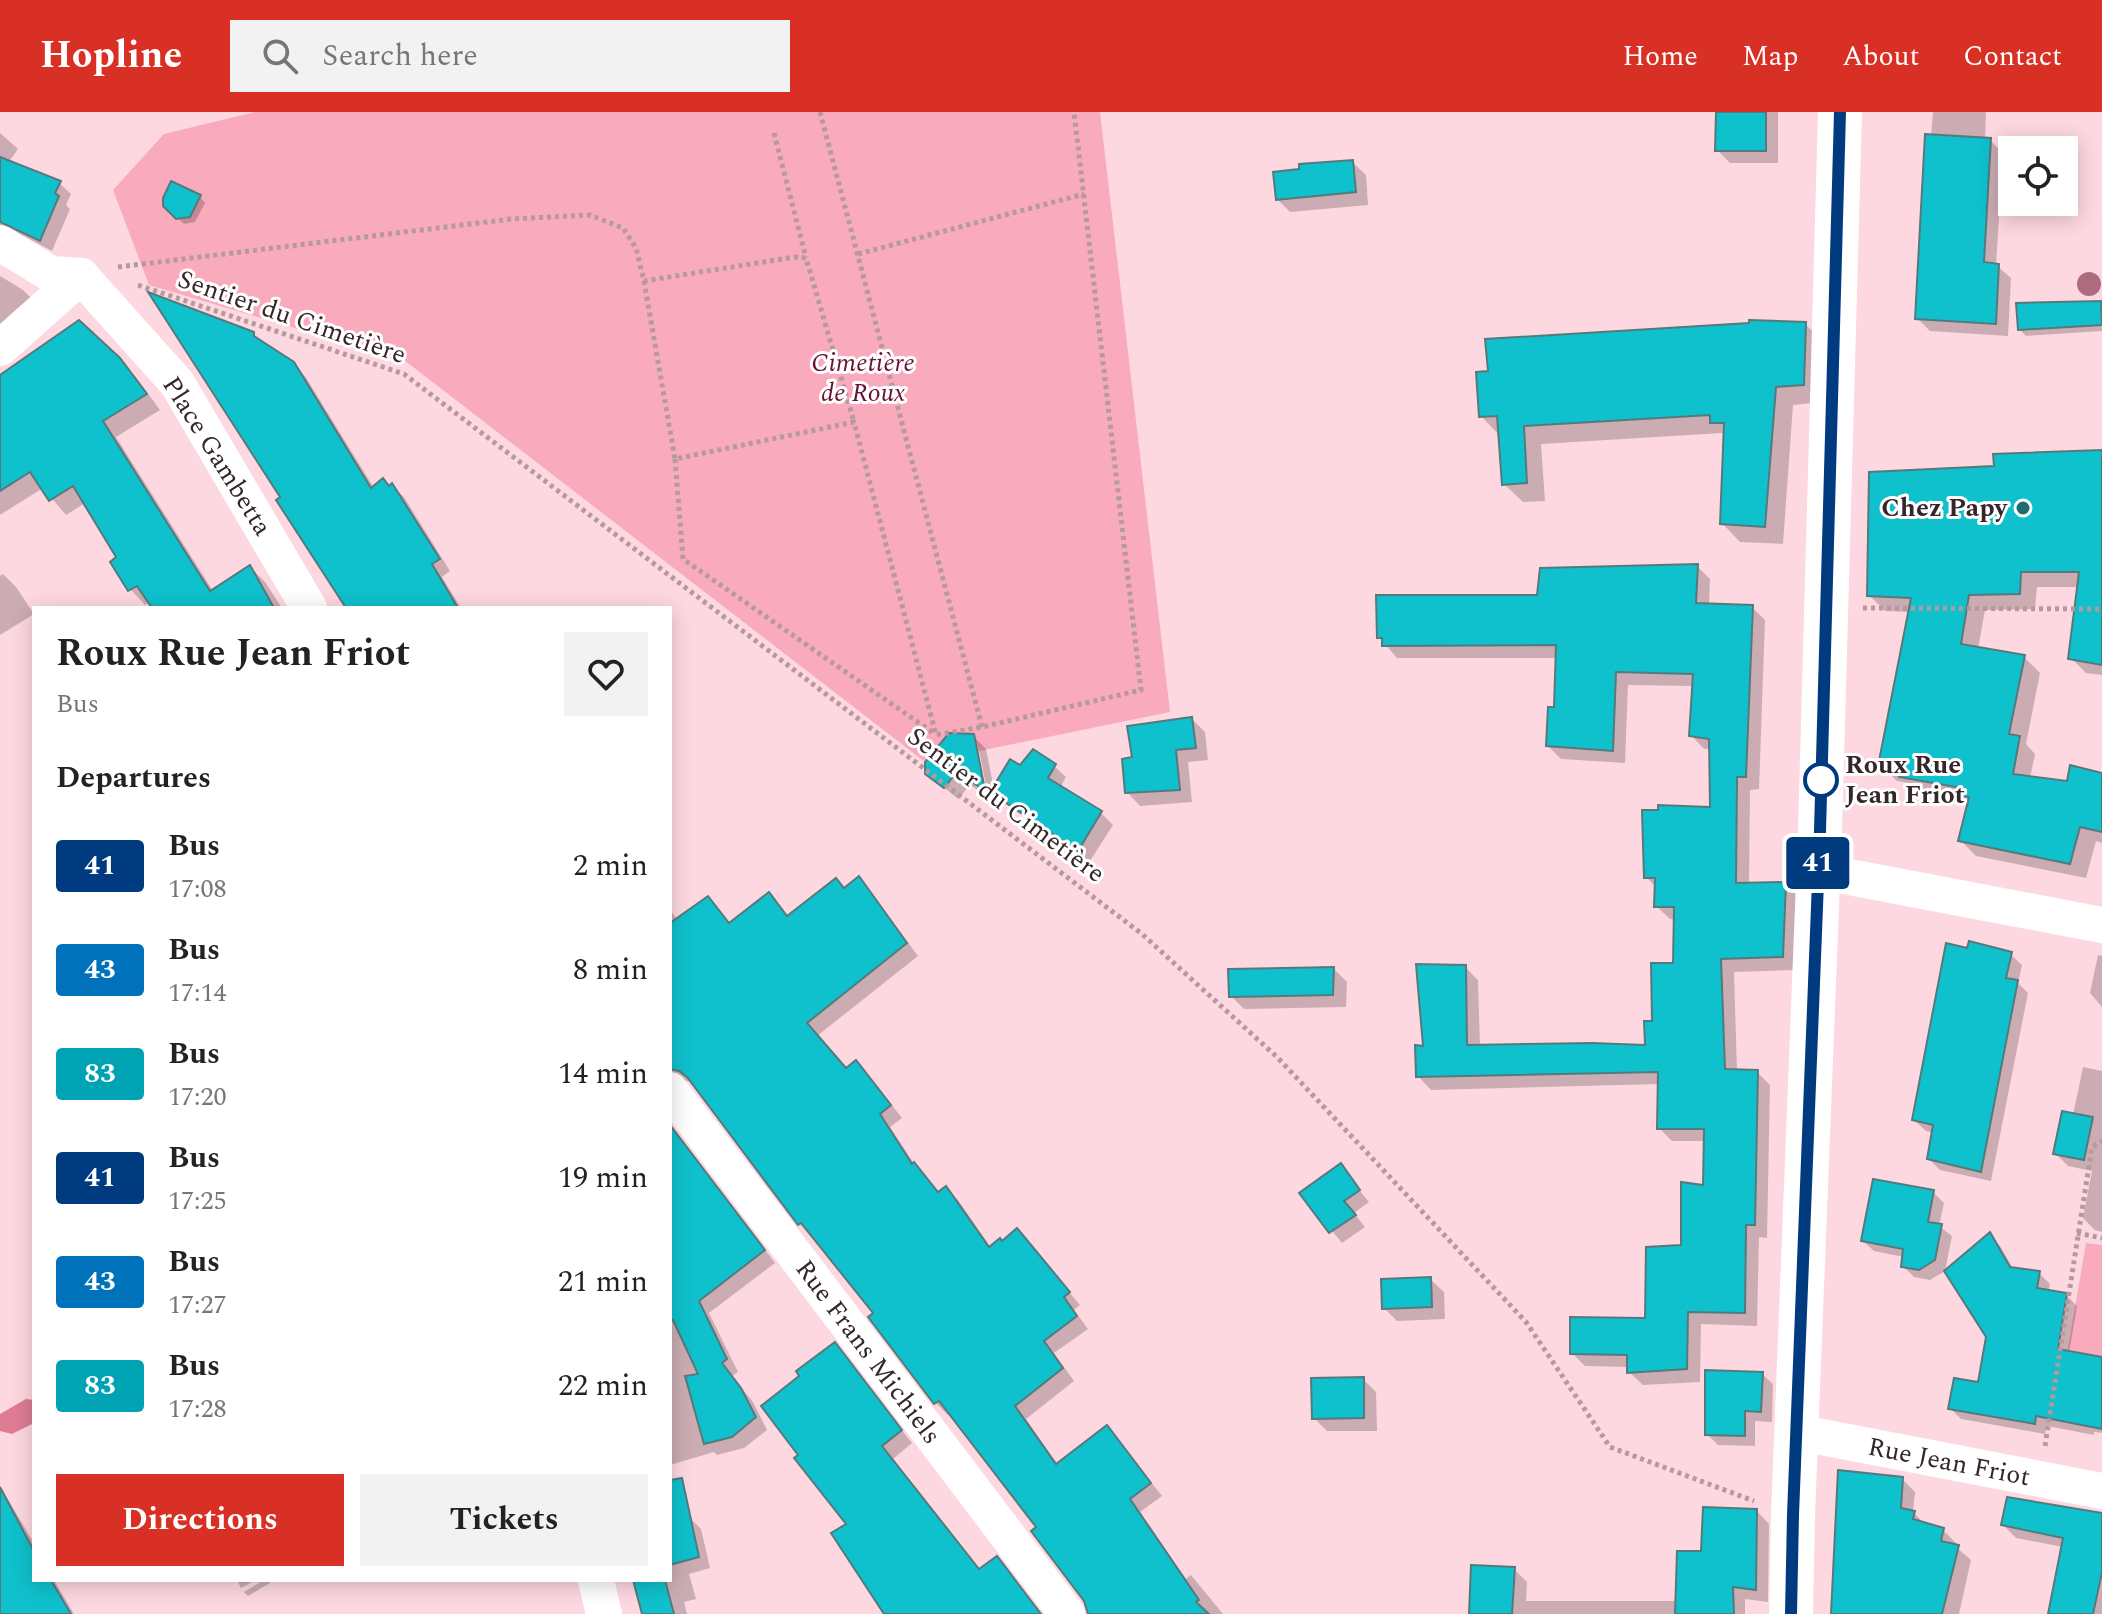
<!DOCTYPE html>
<html lang="en">
<head>
<meta charset="utf-8">
<style>
	:root { --surface:#fff; --page:#f2f2f2; --text:#222; --muted:#767676; --accent:#d93025 }
	body { margin:0; font-family:Spectral,serif; background:var(--page); color:var(--text); height:100vh; display:flex; flex-direction:column; font-size:30px; white-space:nowrap }
	* { box-sizing:border-box; margin:0 }
	p { font-size:26px; color:var(--muted) }
	.icon { flex:none; width:44px; height:44px; fill:none; stroke:currentColor; stroke-width:2; stroke-linecap:round; stroke-linejoin:round }
	.map { position:relative; flex:1; overflow:hidden }
	.details { position:absolute; left:32px; top:494px; width:640px; height:976px; display:flex; flex-direction:column; background:var(--surface); border-radius:0px; box-shadow:0 4px 20px #0003 }
	.details>* { flex:none }
	.badge { padding:0 16px; border-radius:6px; font-size:28px; line-height:52px }
	.buttons { position:absolute; left:1998px; top:24px; display:grid; gap:16px }
	.buttons a { display:grid; place-items:center; width:80px; height:80px; border-radius:0px; background:var(--surface); box-shadow:0 4px 20px #0003; font-size:40px }
	.map>.badge { position:absolute; translate:-50% -50%; box-shadow:0 0 0 4px #fff }
	h2 { padding:0 24px; font-size:30px; line-height:72px }
	.round { display:grid; place-items:center; flex:none; width:84px; height:84px; border-radius:0px; background:var(--page) }
	.summary { display:flex; align-items:center; justify-content:space-between; height:136px; padding:0 24px }
	h1 { font-size:38px; font-weight:700; line-height:60px }
	.button { display:flex; gap:16px; margin-top:auto; padding:16px 24px }
	.button a { flex:1; height:92px; border-radius:0px; background:var(--accent); color:#fff; font-size:32px; font-weight:700; line-height:92px; text-align:center }
	.button a+a { background:var(--page); color:var(--text) }
	ul { padding:0; list-style:none }
	li { display:flex; align-items:center; gap:24px; height:104px; padding:0 24px }
	li div { flex:1 }
	li b { display:block; font-size:30px }
	li em { font-style:normal }
	li .badge { min-width:88px; font-weight:700; text-align:center }
	header { display:flex; align-items:center; gap:48px; box-sizing:border-box; height:112px; padding:0 40px; background:var(--accent); color:#fff }
	header strong { font-size:38px }
	nav { display:flex; gap:44px; margin-inline-start:auto; font-size:28px }
	.search { width:560px; height:72px; background:var(--page); display:flex; align-items:center; gap:20px; box-sizing:border-box; padding:0 28px; border-radius:0px; color:var(--muted); font-size:30px }
	.map>svg:first-child { display:block }
	.green { fill:#f9aabc }
	.water { fill:#de7c94 }
	.shadow { fill:#0003 }
	.building { fill:#0fc1cd; stroke:#547a7d; stroke-width:2 }
	.lines { fill:none; stroke-linecap:round; stroke-linejoin:round }
	.path { stroke:#b6999f; stroke-width:5; stroke-dasharray:4 4; stroke-linecap:butt }
	.minor { stroke:#fff; stroke-width:36 }
	.secondary { stroke:#fff; stroke-width:44 }
	.tree { fill:#ad6b80 }
	.line-casing { stroke:#fff; stroke-width:18 }
	.line { stroke:#003b80; stroke-width:12 }
	.poi-dot { fill:#1f6b71; stroke:#fff; stroke-width:3 }
	.stop-dot { fill:#fff; stroke:#003b80; stroke-width:4 }
	.labels { text-anchor:middle; dominant-baseline:central; stroke-width:6; stroke-linejoin:round; paint-order:stroke }
	.street-label { font-size:26px; fill:#342629; stroke:#fff }
	.park-label { font-size:26px; font-style:italic; fill:#6a1232; stroke:#fff }
	.poi-label { font-size:26px; font-weight:bold; fill:#342629; stroke:#fff; text-anchor:end }
	.stop-label { font-size:26px; font-weight:bold; fill:#342629; stroke:#fff; text-anchor:start }
</style>
</head>
<body>
<header>
<strong>Hopline</strong>
<div class="search"><svg class="icon" aria-label="search" viewBox="0 0 24 24"><circle cx="10" cy="10" r="6"/><path d="M15 15l6 6"/></svg>Search here</div>
<nav><a>Home</a><a>Map</a><a>About</a><a>Contact</a></nav>
</header>
<div class="map">
<svg width="2102" height="1502" viewBox="0 0 2102 1502">
	<rect width="100%" height="100%" fill="#fed8e0"/>
	<g class="green">
		<polygon points="255,0 1100,0 1170,600 925,650 404,248 149,173 113,78 164,22"/>
		<polygon points="2086,1131 2102,1133 2102,1247 2067,1242"/>
	</g>
	<polygon class="water" points="26,1287 34,1288 34,1311 12,1322 0,1319 0,1302"/>
	<g class="shadow">
		<polygon points="1717,0 1778,0 1778,51 1730,51 1717,38"/>
		<polygon points="1933,0 1986,0 1985,28 1990,28 2003,41 1996,153 2011,166 2008,224 1930,219 1917,206"/>
		<polygon points="0,21 18,37 8,51 59,71 71,82 66,93 70,97 52,139 24,124 0,118"/>
		<polygon points="1352,50 1366,63 1368,93 1290,100 1277,87 1301,59"/>
		<polygon points="200,85 205,91 195,110 184,112 165,94"/>
		<polygon points="0,164 23,178 34,189 0,219"/>
		<polygon points="2100,191 2102,219 2026,224 2020,218"/>
		<polygon points="1805,212 1824,230 1822,290 1793,293 1783,432 1740,430 1722,411 1725,324 1722,321 1541,332 1545,389 1523,390 1504,372 1500,324 1481,304"/>
		<polygon points="253,222 292,251 305,264 374,376 392,374 404,385 450,459 442,465 461,496 348,496 282,385"/>
		<polygon points="119,248 135,264 160,298 116,325 213,479 250,455 265,470 282,496 154,496 150,490 145,493 130,477 119,446 85,391 66,403 43,376 0,403 0,272"/>
		<polygon points="2102,339 2102,563 2086,561 2070,545 2079,475 2037,475 2035,497 1985,498 1978,537 2024,545 2040,561 2026,632 2035,642 2030,666 2069,671 2102,667 2102,731 2096,729 2086,766 1976,744 1960,728 1968,694 1962,688 1917,680 1908,671 1897,669 1881,653 1910,500 1885,499 1869,483 1996,356"/>
		<polygon points="1697,454 1710,467 1709,493 1752,495 1765,508 1759,677 1750,678 1749,773 1785,772 1799,785 1795,858 1734,860 1737,959 1757,960 1770,973 1767,1126 1759,1125 1757,1214 1701,1212 1700,1270 1643,1273 1629,1260 1629,1255 1585,1254 1572,1241 1647,1208 1683,1135 1705,1075 1706,1029 1672,1029 1659,1016 1659,972 1431,978 1418,964 1426,937 1465,855 1478,868 1480,935 1648,935 1675,853 1676,807 1670,807 1656,794 1657,776 1646,765 1712,697 1711,637 1704,637 1691,623 1694,574 1628,573 1625,651 1561,647 1548,634 1556,597 1558,546 1397,546 1379,525 1539,485"/>
		<polygon points="3,462 16,475 34,502 0,523 0,464"/>
		<polygon points="1192,607 1205,620 1208,648 1188,650 1192,690 1140,694 1127,680 1134,647"/>
		<polygon points="973,624 986,637 994,677 1021,655 1054,654 1066,665 1060,676 1101,701 1113,713 1090,749 1004,691 995,683 996,688 988,683 978,634 974,634 983,681 970,673 958,687 927,661"/>
		<polygon points="858,767 870,779 918,844 817,924 847,958 868,963 902,1006 890,1015 915,1053 939,1081 946,1076 958,1088 991,1136 1002,1131 1017,1119 1080,1193 1074,1198 1088,1217 1054,1241 1074,1269 1026,1307 1058,1353 1107,1315 1162,1384 1140,1400 1186,1467 1191,1463 1223,1502 1090,1502 1086,1489 1039,1415 951,1300 948,1303 936,1291 871,1205 876,1202 800,1112 693,970 681,968 670,972 670,957 682,960 670,942 670,798 678,808 707,786 730,813 769,783 789,805 845,778"/>
		<polygon points="2010,842 2022,853 2018,871 2028,881 1991,1069 1940,1058 1929,1047 1934,1021 1926,1019 1914,1008"/>
		<polygon points="2098,843 2102,844 2102,895 2090,881"/>
		<polygon points="1334,857 1347,870 1346,895 1244,897 1231,884"/>
		<polygon points="2083,955 2102,959 2102,1120 2095,1118 2083,1106 2092,1059 2068,1054 2055,1041 2073,1003"/>
		<polygon points="670,1012 775,1151 709,1201 738,1260 732,1264 753,1290 767,1318 744,1336 717,1343 714,1340 670,1353"/>
		<polygon points="1340,1054 1369,1090 1354,1101 1365,1115 1342,1131 1302,1082"/>
		<polygon points="1933,1080 1944,1091 1939,1114 1952,1124 1945,1159 1930,1168 1914,1165 1903,1154 1904,1145 1874,1139 1863,1129"/>
		<polygon points="1989,1123 2000,1134 2014,1158 2039,1161 2050,1172 2048,1180 2066,1183 2077,1194 2069,1241 2102,1247 2102,1321 2094,1320 2094,1323 2047,1314 2045,1322 1961,1307 1950,1296 1979,1272 1988,1225"/>
		<polygon points="1430,1167 1444,1180 1445,1207 1397,1209 1384,1196"/>
		<polygon points="834,1233 912,1331 893,1347 980,1459 997,1447 1041,1502 887,1502 848,1412 801,1343 802,1265"/>
		<polygon points="1762,1262 1773,1272 1772,1310 1755,1309 1755,1334 1718,1333 1707,1322"/>
		<polygon points="1363,1267 1376,1280 1377,1319 1327,1319 1314,1306"/>
		<polygon points="1902,1367 1915,1380 1913,1400 1927,1414 1943,1418 1956,1431 1955,1434 1971,1448 1959,1502 1833,1502"/>
		<polygon points="0,1374 34,1431 34,1468 54,1468 74,1502 0,1502"/>
		<polygon points="1757,1399 1769,1412 1768,1490 1745,1487 1745,1502 1471,1502 1514,1457 1527,1470 1526,1489 1677,1489 1703,1441"/>
		<polygon points="2102,1404 2102,1502 2050,1502 2063,1435 2016,1426 2003,1413"/>
		<polygon points="689,1405 701,1417 710,1456 689,1462 696,1487 684,1490 687,1502 645,1502 636,1468 670,1468 670,1407"/>
		<polygon points="237,1468 256,1468 241,1476"/>
		<polygon points="264,1468 269,1468 270,1471 248,1484 244,1480"/>
	</g>
	<g class="building">
		<polygon points="1716,0 1766,0 1766,39 1715,39"/>
		<polygon points="1925,22 1991,26 1984,150 1999,152 1996,212 1915,207"/>
		<polygon points="0,45 61,69 55,81 59,84 40,129 0,110"/>
		<polygon points="1353,48 1356,80 1276,88 1273,60 1299,57 1299,52"/>
		<polygon points="171,69 201,83 190,105 176,107 163,94 163,86"/>
		<polygon points="148,180 254,220 254,224 294,250 371,376 383,366 389,374 392,371 440,447 432,452 458,496 346,496 276,388 280,385"/>
		<polygon points="2101,189 2102,213 2018,218 2016,191"/>
		<polygon points="79,208 120,246 147,282 103,309 210,479 250,453 274,496 152,496 137,474 128,479 110,450 116,445 73,374 49,389 30,360 0,379 0,263"/>
		<polygon points="1749,208 1806,210 1804,273 1776,275 1765,415 1720,412 1724,311 1710,311 1710,303 1524,314 1527,371 1502,373 1497,304 1479,305 1476,260 1488,259 1485,227 1749,211"/>
		<polygon points="2102,338 2102,553 2068,547 2079,460 2021,460 2020,482 1969,483 1961,532 2025,543 2009,622 2020,624 2013,662 2067,669 2070,653 2102,661 2102,720 2080,715 2070,752 1958,729 1969,685 1954,683 1956,675 1899,665 1900,658 1878,654 1911,486 1867,484 1869,360 1994,354 1993,342"/>
		<polygon points="1698,452 1696,491 1753,493 1746,665 1737,665 1736,771 1786,770 1783,845 1721,847 1725,957 1758,958 1755,1113 1746,1113 1745,1201 1688,1200 1687,1257 1627,1261 1627,1243 1570,1242 1570,1205 1645,1206 1646,1135 1681,1133 1681,1070 1703,1073 1704,1017 1657,1017 1658,960 1416,965 1415,933 1423,934 1416,852 1466,853 1467,933 1592,931 1645,933 1644,909 1652,909 1651,851 1673,851 1674,795 1654,795 1655,766 1644,766 1642,698 1658,698 1658,693 1710,695 1709,627 1689,624 1693,562 1616,560 1613,639 1546,634 1548,595 1554,595 1556,533 1382,534 1382,526 1377,526 1376,483 1537,483 1540,456"/>
		<polygon points="1192,605 1196,636 1176,638 1180,678 1125,681 1122,647 1132,645 1127,614"/>
		<polygon points="949,621 974,622 985,678 956,661 944,676 925,662 925,650"/>
		<polygon points="1033,637 1056,652 1048,666 1102,699 1078,739 990,680 1010,647 1020,653"/>
		<polygon points="859,764 907,831 807,911 846,956 856,948 891,993 880,1002 912,1052 914,1050 938,1080 946,1074 989,1135 1000,1126 1002,1129 1017,1116 1070,1180 1064,1185 1077,1204 1044,1229 1063,1256 1015,1294 1056,1352 1107,1313 1151,1371 1130,1387 1199,1488 1196,1490 1209,1502 1088,1502 1084,1489 1031,1419 1036,1415 939,1289 934,1292 868,1205 873,1201 801,1111 798,1113 687,965 679,959 670,957 670,811 708,784 729,811 769,780 787,804 836,766 844,776"/>
		<polygon points="1969,829 2012,840 2006,866 2018,868 1981,1060 1927,1047 1933,1013 1912,1008 1946,831 1967,836"/>
		<polygon points="1334,855 1333,883 1229,885 1228,857"/>
		<polygon points="2062,999 2093,1005 2084,1048 2053,1042"/>
		<polygon points="670,1013 765,1138 699,1189 727,1247 722,1251 741,1276 756,1305 732,1325 704,1332 685,1264 698,1262 673,1208 670,1210"/>
		<polygon points="1341,1051 1360,1078 1344,1089 1356,1103 1329,1121 1299,1081"/>
		<polygon points="1873,1067 1934,1078 1928,1110 1942,1112 1935,1148 1919,1158 1901,1155 1903,1137 1861,1129"/>
		<polygon points="1990,1120 2010,1155 2040,1159 2037,1176 2067,1181 2058,1237 2102,1245 2102,1317 2036,1304 2035,1312 1948,1297 1954,1266 1978,1270 1986,1225 1944,1159"/>
		<polygon points="1431,1165 1432,1195 1382,1197 1381,1167"/>
		<polygon points="835,1230 902,1318 882,1334 979,1457 997,1444 1041,1502 884,1502 831,1421 846,1412 794,1346 798,1343 761,1294 799,1264 796,1259"/>
		<polygon points="1705,1258 1763,1260 1761,1300 1745,1299 1745,1324 1705,1323"/>
		<polygon points="1364,1265 1364,1306 1312,1307 1311,1266"/>
		<polygon points="1838,1358 1903,1365 1901,1396 1915,1399 1913,1407 1944,1416 1941,1429 1959,1433 1942,1502 1831,1502"/>
		<polygon points="682,1366 699,1445 670,1453 670,1368"/>
		<polygon points="0,1375 34,1439 34,1468 51,1468 71,1502 0,1502"/>
		<polygon points="2007,1385 2102,1401 2102,1460 2093,1502 2048,1502 2063,1426 2001,1413"/>
		<polygon points="1703,1395 1757,1397 1756,1478 1733,1475 1734,1502 1675,1502 1677,1439 1701,1439"/>
		<polygon points="1471,1453 1515,1455 1512,1502 1469,1502"/>
		<polygon points="633,1468 665,1468 674,1502 642,1502"/>
	</g>
	<g class="lines">
		<g class="path">
			<polyline points="820,0 982,615"/>
			<polyline points="774,21 806,146"/>
			<polyline points="858,142 1084,82"/>
			<polyline points="118,155 511,107 590,103 623,116 636,136 644,169 795,145 806,146 854,310"/>
			<polyline points="644,169 675,347 854,310 936,623 982,615 1141,578 1074,0"/>
			<polyline points="138,173 404,262 1142,822 1277,945 1526,1210 1610,1335 1754,1389"/>
			<polyline points="675,347 683,447 935,622"/>
			<polyline points="1863,496 2102,497"/>
			<polyline points="2077,1121 2102,1126"/>
			<polyline points="2045,1334 2092,1035 2102,1029"/>
		</g>
		<g class="minor">
			<polyline points="0,131 51,162 81,164"/>
			<polyline points="81,164 177,271 309,496"/>
			<polyline points="0,236 81,164"/>
			<polyline points="1818,759 2102,813"/>
			<polyline points="670,978 1067,1502"/>
			<polyline points="1796,1320 2102,1379"/>
			<polyline points="596,1468 604,1502"/>
		</g>
		<polyline class="secondary" points="1791,1502 1793,1403 1820,719 1840,0"/>
	</g>
	<circle class="tree" cx="2089" cy="172" r="12"/>
	<g class="lines">
		<g class="line-casing">
			<polyline id="line" points="1791,1502 1793,1403 1820,719 1840,0"/>
		</g>
		<use href="#line" class="line"/>
	</g>
	<circle class="poi-dot" cx="2023" cy="396" r="8"/>
	<circle class="stop-dot" cx="1821" cy="668" r="16"/>
	<g class="labels">
		<g class="street-label">
			<text transform="translate(292 205) rotate(19)">Sentier du Cimetière</text>
			<text transform="translate(217 344) rotate(58)">Place Gambetta</text>
			<text transform="translate(1006 693) rotate(37)">Sentier du Cimetière</text>
			<text transform="translate(868 1240) rotate(53)">Rue Frans Michiels</text>
			<text transform="translate(1949 1350) rotate(11)">Rue Jean Friot</text>
		</g>
		<g class="park-label">
			<text x="863" y="251">Cimetière<tspan x="863" dy="30">de Roux</tspan></text>
		</g>
		<g class="poi-label">
			<text x="2007" y="396">Chez Papy</text>
		</g>
		<g class="stop-label">
			<text x="1845" y="653">Roux Rue<tspan x="1845" dy="30">Jean Friot</tspan></text>
		</g>
	</g>
</svg>
<div class="buttons">
<a><svg class="icon" aria-label="locate" viewBox="0 0 24 24"><circle cx="12" cy="12" r="6"/><path d="M12 2v4M12 18v4M2 12h4M18 12h4"/></svg></a>
</div>
<b class="badge" style="left:1818px;top:751px;background:#003b80;color:#fff">41</b>
<section class="details">
<div class="summary"><div><h1>Roux Rue Jean Friot</h1><p>Bus</p></div><a class="round"><svg class="icon" aria-label="heart" viewBox="0 0 24 24"><path d="M12 20l-8-8c-3-5 5-10 8-4 3-6 11-1 8 4z"/></svg></a></div>
<h2>Departures</h2>
<ul>
<li><span class="badge" style="background:#003b80;color:#fff">41</span><div><b>Bus</b><p>17:08</p></div><em>2 min</em></li>
<li><span class="badge" style="background:#0072bc;color:#fff">43</span><div><b>Bus</b><p>17:14</p></div><em>8 min</em></li>
<li><span class="badge" style="background:#00a3b4;color:#fff">83</span><div><b>Bus</b><p>17:20</p></div><em>14 min</em></li>
<li><span class="badge" style="background:#003b80;color:#fff">41</span><div><b>Bus</b><p>17:25</p></div><em>19 min</em></li>
<li><span class="badge" style="background:#0072bc;color:#fff">43</span><div><b>Bus</b><p>17:27</p></div><em>21 min</em></li>
<li><span class="badge" style="background:#00a3b4;color:#fff">83</span><div><b>Bus</b><p>17:28</p></div><em>22 min</em></li>
</ul>
<div class="button"><a>Directions</a><a>Tickets</a></div>
</section>
</div>
</body>
</html>
